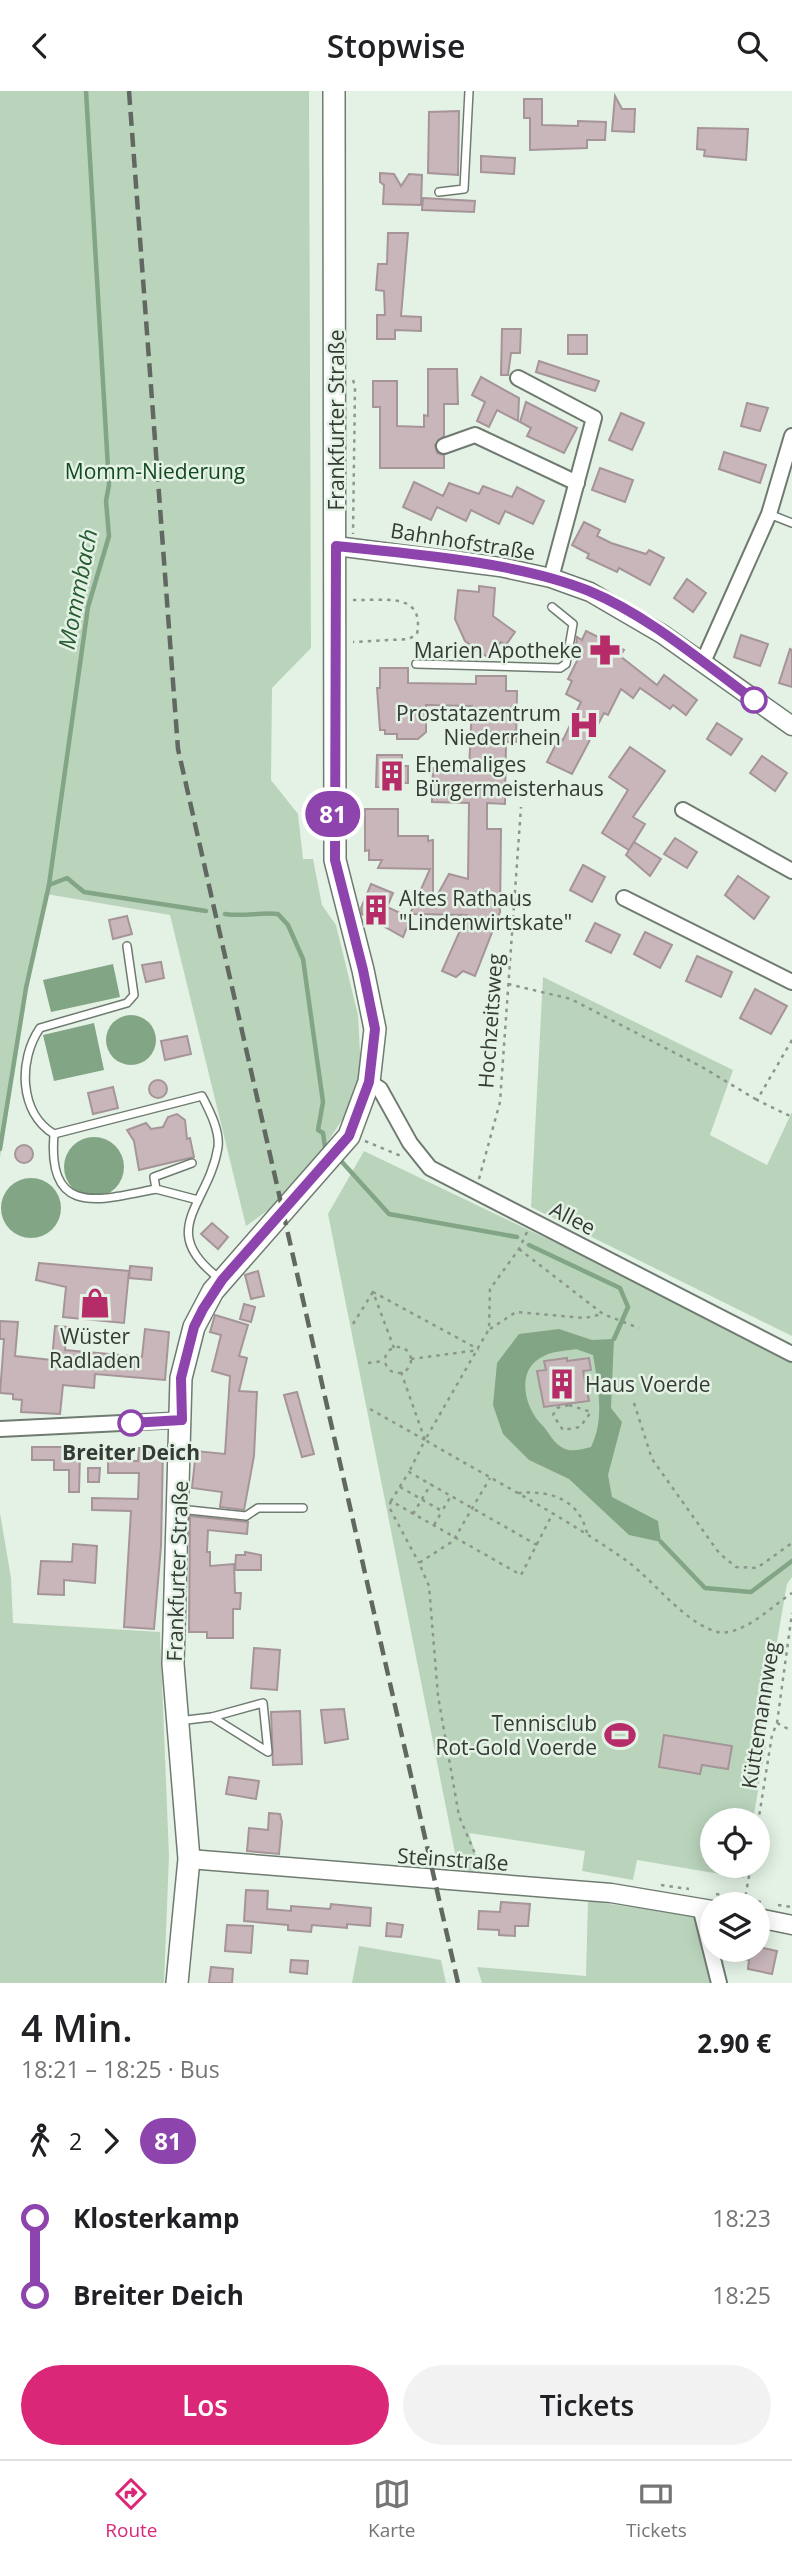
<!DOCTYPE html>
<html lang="de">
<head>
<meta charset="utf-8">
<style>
	:root { --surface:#fff; --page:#f2f2f2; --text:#202124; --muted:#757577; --line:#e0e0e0; --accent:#db2777 }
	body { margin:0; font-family:"Open Sans",sans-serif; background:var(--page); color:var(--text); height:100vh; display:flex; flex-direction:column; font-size:26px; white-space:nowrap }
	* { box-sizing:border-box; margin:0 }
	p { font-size:23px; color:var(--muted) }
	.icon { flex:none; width:38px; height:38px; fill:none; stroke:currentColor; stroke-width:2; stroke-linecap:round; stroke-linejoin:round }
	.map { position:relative; height:1892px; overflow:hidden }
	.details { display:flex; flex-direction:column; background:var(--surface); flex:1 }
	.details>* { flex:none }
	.badge { padding:0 14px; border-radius:23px; font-size:24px; line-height:46px }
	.controls { position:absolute; left:700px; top:1717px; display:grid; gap:14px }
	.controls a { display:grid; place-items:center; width:70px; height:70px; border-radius:50%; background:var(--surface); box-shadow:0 4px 18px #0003; font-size:35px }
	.map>.badge { position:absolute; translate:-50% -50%; box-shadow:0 0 0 4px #fff }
	.legs { display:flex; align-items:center; gap:10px; height:77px; padding:0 21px; font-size:23px }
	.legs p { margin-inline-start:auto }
	.head { display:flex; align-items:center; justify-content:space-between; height:119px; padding:0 21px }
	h1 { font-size:38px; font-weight:600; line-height:52px }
	.primary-button { display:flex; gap:14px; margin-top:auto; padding:14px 21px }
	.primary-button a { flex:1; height:80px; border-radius:42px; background:var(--accent); color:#fff; font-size:28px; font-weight:600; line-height:80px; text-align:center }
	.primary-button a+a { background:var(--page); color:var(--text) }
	ul { padding:0 21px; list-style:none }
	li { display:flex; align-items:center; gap:24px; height:77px; font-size:26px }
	li i { display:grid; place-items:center; width:10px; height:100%; margin:0 9px; background:currentColor }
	li i::after { content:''; width:18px; height:18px; margin:-9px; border:5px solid; border-radius:50%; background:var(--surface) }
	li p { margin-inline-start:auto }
	li:first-child i { background:linear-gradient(#0000 50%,currentColor 0) }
	li:last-child i { background:linear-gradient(currentColor 50%,#0000 0) }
	header { display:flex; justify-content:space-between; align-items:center; height:91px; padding:0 21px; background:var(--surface); font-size:32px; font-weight:600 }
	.dock { display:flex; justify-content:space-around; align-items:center; height:98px; border-top:2px solid var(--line); background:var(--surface); font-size:19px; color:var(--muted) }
	.dock a { display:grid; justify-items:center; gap:4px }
	.dock .selected { color:var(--accent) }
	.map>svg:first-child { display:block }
	.green { fill:#bad4bc }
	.water { fill:#81a585; fill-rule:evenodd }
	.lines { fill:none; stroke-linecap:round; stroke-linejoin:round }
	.stream { stroke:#81a585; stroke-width:4.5 }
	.building { fill:#c8b6bb; stroke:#a59498; stroke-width:2 }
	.service-casing { stroke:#6f7b70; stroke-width:10 }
	.minor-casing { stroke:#6f7b70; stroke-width:18 }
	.tertiary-casing { stroke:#6f7b70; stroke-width:21 }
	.secondary-casing { stroke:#6f7b70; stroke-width:24 }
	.path { stroke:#8d968d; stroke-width:2.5; stroke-dasharray:3.5 5; stroke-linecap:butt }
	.service { stroke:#fff; stroke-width:7 }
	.minor { stroke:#fff; stroke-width:14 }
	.tertiary { stroke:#fff; stroke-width:18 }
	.secondary { stroke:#fff; stroke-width:21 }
	.rail { stroke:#616861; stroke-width:4.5; stroke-dasharray:14 7; stroke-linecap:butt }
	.line-1-casing { stroke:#fff; stroke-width:16 }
	.line-1 { stroke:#8e44ad; stroke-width:10 }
	.stop-1-dot { fill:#fff; stroke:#8e44ad; stroke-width:3.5 }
	.labels { text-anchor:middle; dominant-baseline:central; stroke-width:5; stroke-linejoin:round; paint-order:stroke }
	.street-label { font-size:21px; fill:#353a35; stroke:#e4f2e5 }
	.park-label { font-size:21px; fill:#12491f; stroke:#e4f2e5 }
	.poi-label { font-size:21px; fill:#353a35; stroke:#e4f2e5; text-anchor:end }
	.stop-label { font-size:21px; font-weight:bold; fill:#353a35; stroke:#e4f2e5 }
	.water-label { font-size:23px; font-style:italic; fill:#275c30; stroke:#e4f2e5 }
</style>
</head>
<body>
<header><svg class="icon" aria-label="back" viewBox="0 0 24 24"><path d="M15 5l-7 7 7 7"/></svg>Stopwise<svg class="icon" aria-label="search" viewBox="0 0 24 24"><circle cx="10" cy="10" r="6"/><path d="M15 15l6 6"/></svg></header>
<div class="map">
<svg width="792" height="1892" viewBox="0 0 792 1892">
	<rect width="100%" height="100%" fill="#e4f2e5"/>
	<g class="green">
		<polygon points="0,0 309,0 311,557 272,597 271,689 298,723 303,768 313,768 322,814 336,834 358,924 361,980 352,1014 307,1082 287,1106 246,1135 170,824 46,803 24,906 0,1067"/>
		<polygon points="543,886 733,979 710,1044 767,1074 792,1021 792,1245 531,1116"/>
		<polygon points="364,1060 650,1197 792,1270 792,1486 787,1493 759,1653 766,1654 753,1729 712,1729 712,1774 746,1775 744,1787 637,1769 633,1789 582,1780 585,1760 469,1742 482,1784 459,1782 328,1123"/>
		<polygon points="0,1422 11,1487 13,1532 160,1541 169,1765 164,1892 0,1892"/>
		<polygon points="588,1810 695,1825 712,1892 482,1892 477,1876 586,1885"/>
		<polygon points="359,1855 441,1869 446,1892 352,1892"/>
	</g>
	<g class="water">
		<polygon points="113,873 120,906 51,921 43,889"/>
		<circle cx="131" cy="949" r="25"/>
		<polygon points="94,932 104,979 54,990 43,944"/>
		<circle cx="94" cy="1076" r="30"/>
		<circle cx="31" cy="1117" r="30"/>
		<path d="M559,1238L592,1249L614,1248L611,1317L622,1331L608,1384L612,1406L658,1430L661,1451L629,1444L569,1388L529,1369L503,1343L493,1314L497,1272L519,1243ZM576,1258L593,1264C598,1294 605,1328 591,1356C583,1358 573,1361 565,1358C553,1353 550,1342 542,1334C525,1318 514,1278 544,1265C553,1260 566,1260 576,1258Z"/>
	</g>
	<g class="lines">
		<g class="stream">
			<polyline points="49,794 67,787 84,801 206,820"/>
			<path d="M225,823C244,826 260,821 278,823L288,834L303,868L323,1011L318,1039L323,1042L325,1056"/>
			<polyline points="0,1058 26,897 49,794 88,516 109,445 106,410 109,394 86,0"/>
			<polyline points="342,1071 389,1123 517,1146"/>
			<polyline points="529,1154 620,1197 628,1216 614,1248"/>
			<polyline points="661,1451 705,1497 751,1501 792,1470"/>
		</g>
	</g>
	<g class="building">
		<polygon points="615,5 622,18 635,18 634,41 612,40"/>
		<polygon points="524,8 542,8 542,34 578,35 578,30 606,31 605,49 587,49 587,57 530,59 530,27 524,27"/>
		<polygon points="459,20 458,84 428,82 429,21"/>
		<polygon points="698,37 748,38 746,69 704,65 705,59 697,58"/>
		<polygon points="481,65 515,67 514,83 481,81"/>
		<polygon points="380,82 394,83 401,95 409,83 422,84 421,114 383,113 384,94 380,91"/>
		<polygon points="423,107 475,110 474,121 422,119"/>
		<polygon points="388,142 408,142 401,225 421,226 421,240 395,239 395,248 377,248 377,224 385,224 384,200 376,199 378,173 387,173"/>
		<polygon points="502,238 521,238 520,262 511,262 508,284 501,284"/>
		<rect x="568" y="244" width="19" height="19"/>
		<polygon points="539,270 599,290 595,300 536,281"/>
		<polygon points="428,278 457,278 458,313 444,313 444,345 435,354 437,362 444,364 444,377 380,377 380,316 373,316 373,290 397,290 397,335 424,336 424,324 428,325"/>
		<polygon points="481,286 519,307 518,330 497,319 489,336 477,330 485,311 472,304"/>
		<polygon points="526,311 577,337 564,362 527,345 531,337 520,331"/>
		<polygon points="747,312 768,317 760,340 741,335"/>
		<polygon points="621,322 644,332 632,359 609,349"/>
		<polygon points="724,361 766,374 760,392 719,378"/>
		<polygon points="600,377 633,389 625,411 592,399"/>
		<polygon points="414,391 443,405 449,392 479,403 483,395 512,406 517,396 544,410 533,433 505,420 499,433 471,419 466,430 437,416 431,429 403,416"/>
		<polygon points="584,431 600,439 597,445 611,452 646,463 649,459 664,467 650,494 619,477 617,481 587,467 589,463 572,454"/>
		<polygon points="687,488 706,502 693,521 674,507"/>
		<polygon points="479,495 495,497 493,525 515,541 506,554 501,551 489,567 465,550 455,528 458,499 479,501"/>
		<polygon points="586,540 624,559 620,565 657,594 664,584 697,609 686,624 673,614 670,618 640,597 633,607 621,598 608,624 604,622 572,683 547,671 559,647 563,649 581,611 566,603 572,590 568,588 579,566 575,564 577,546 582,549"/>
		<polygon points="741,544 768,553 760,575 734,566"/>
		<polygon points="790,558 792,559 792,596 779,592"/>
		<polygon points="380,577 408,577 408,592 476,593 476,585 506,585 506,600 517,600 516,651 506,651 505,713 487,712 487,738 501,738 500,821 475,885 463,880 456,886 442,880 467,824 410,823 430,778 378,777 382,769 369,769 369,759 365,760 365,718 398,718 398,745 428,745 428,750 433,749 433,812 449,783 468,788 469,712 432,711 433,677 469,678 472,615 426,614 426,641 418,648 397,648 397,643 385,643 385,639 380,639 377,597 380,597"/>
		<polygon points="717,632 742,648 731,664 707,648"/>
		<polygon points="630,656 665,680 633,726 645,733 629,759 602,742 628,699 609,686"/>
		<polygon points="377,664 402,664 402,675 408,675 408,692 402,692 402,696 376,696"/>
		<polygon points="762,665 787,682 775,700 750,682"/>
		<polygon points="675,747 697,761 687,777 664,763"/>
		<polygon points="634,751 661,768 650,785 626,764"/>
		<polygon points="583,774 605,786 592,811 570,799"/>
		<polygon points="738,785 769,806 754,828 725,804"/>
		<polygon points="371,793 393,802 387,816 411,827 403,846 362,823 361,817"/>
		<polygon points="127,825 132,843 113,848 109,829"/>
		<polygon points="595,832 620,844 611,862 586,850"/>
		<polygon points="645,841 672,854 660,877 634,863"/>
		<polygon points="697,865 732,881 721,906 686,890"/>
		<polygon points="161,871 164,887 146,891 142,874"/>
		<polygon points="755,898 787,915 771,943 740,927"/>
		<polygon points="187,945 191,963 165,969 161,950"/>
		<circle cx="158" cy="998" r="9"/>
		<polygon points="113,996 118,1017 93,1023 88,1002"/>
		<polygon points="177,1023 185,1029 187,1048 190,1047 194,1066 139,1079 134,1050 127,1039 146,1032 151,1038 163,1036 168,1026"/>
		<circle cx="24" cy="1063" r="9"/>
		<polygon points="212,1132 228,1146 218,1158 201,1143"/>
		<polygon points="39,1172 129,1180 124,1232 63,1226 66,1196 36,1189"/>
		<polygon points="130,1175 152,1177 151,1189 129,1187"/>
		<polygon points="258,1180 264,1205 251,1208 245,1184"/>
		<polygon points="244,1213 255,1216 251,1231 240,1228"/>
		<polygon points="215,1224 248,1234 239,1265 247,1267 239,1300 257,1301 254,1365 244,1419 220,1416 222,1401 192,1397 196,1360 225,1363 230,1285 212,1280 221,1244 210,1241"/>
		<polygon points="0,1230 18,1231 15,1265 52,1269 55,1235 67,1236 65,1259 142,1266 145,1238 169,1241 165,1289 95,1283 94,1297 63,1294 60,1323 21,1321 22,1309 13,1308 13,1303 0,1302 4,1248 0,1248"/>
		<polygon points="567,1267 567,1270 589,1267 591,1279 583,1280 589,1310 544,1316 537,1280 546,1279 544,1270"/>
		<polygon points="297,1301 314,1363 302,1366 284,1304"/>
		<polygon points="32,1356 69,1356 70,1362 80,1362 79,1401 69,1401 69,1379 54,1379 54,1369 32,1369"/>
		<polygon points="139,1357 163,1358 161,1455 154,1538 124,1536 131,1420 92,1419 92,1407 138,1408 139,1382 108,1382 108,1369 138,1370"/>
		<polygon points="88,1377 100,1377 99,1391 88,1391"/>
		<polygon points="190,1425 248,1431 247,1443 208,1439 207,1461 210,1461 210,1475 234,1473 235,1502 241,1502 240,1518 233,1518 233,1547 207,1547 207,1541 189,1541"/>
		<polygon points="73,1453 97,1455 95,1492 64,1489 64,1504 38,1503 41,1470 72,1471"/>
		<polygon points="245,1461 261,1464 261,1479 235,1479 236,1464 245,1464"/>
		<polygon points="254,1557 280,1559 277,1599 251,1597"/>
		<polygon points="344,1618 348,1648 325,1652 321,1619"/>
		<polygon points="300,1620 302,1673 273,1674 271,1621"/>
		<polygon points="664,1644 732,1655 728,1678 702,1674 700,1683 659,1676"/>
		<polygon points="229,1686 259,1690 256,1708 226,1703"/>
		<polygon points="269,1722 280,1723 282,1731 279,1763 247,1760 249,1737 268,1739"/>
		<polygon points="246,1799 268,1800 267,1818 291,1820 291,1815 330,1818 331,1813 371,1817 370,1835 347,1833 347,1837 312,1834 311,1841 288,1839 288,1834 244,1830"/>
		<polygon points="501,1811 530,1813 528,1835 515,1835 515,1845 499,1844 499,1839 478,1838 479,1820 500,1821"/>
		<polygon points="387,1832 403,1834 401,1846 386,1845"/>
		<polygon points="227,1834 253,1835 251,1862 225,1860"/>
		<polygon points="758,1856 777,1860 772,1883 748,1878 749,1869 725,1863 726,1858"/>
		<polygon points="291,1869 308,1870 307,1883 290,1881"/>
		<polygon points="211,1876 233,1878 232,1892 209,1892"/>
	</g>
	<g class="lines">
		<g class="service-casing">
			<g id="service">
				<polyline points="439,101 464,98 469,0"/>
				<polyline points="769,423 792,432"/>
				<polyline points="416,573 560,577 566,573 573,533 552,516"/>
				<path d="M127,855L134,904L127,912L40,937C18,969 19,1022 54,1043L202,1005C209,1019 220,1039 218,1056C209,1114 155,1139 220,1188"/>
				<path d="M54,1043C47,1127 100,1109 156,1098"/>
				<polyline points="192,1072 154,1086 156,1098 198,1109"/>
				<polyline points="179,1418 246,1425 258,1417 303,1417"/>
				<polyline points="178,1630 212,1626 263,1612 268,1661 212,1626"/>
			</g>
		</g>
		<g class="minor-casing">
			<g id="minor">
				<polyline points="518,287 594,327 551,487"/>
				<polyline points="444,355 475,344 577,392"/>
				<polyline points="703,571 769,423 792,345"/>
				<polyline points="683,719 792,780"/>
				<polyline points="624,807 792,891"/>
				<polyline points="369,991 380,998 410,1052 430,1077 792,1263"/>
				<polyline points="0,1338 182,1329"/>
				<polyline points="700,1816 719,1892"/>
			</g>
		</g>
		<g class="tertiary-casing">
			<g id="tertiary">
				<polyline points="336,455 500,476 551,487 590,501 662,543 792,635"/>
				<polyline points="189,1768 611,1802 712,1819"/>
				<polyline points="758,1827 792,1834"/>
			</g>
		</g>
		<g class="secondary-casing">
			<polyline id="secondary" points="177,1892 189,1768 173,1573 181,1287 194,1236 213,1200 349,1045 369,991 375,938 363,879 335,769 334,0"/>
		</g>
		<g class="path">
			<polyline points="353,289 355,295 353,443"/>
			<path d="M353,509C383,510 425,500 417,543L409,548L353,551"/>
			<polyline points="508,893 571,908 702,976 757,1009"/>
			<polyline points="792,949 757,1009 792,1026"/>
			<polyline points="365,1050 401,1065"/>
			<polyline points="479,1088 500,1011 521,716"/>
			<path d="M527,1141L519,1158L490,1198L489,1238L425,1349C493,1389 563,1425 627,1470C654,1490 681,1528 714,1540C739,1549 772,1515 792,1502"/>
			<polyline points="519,1158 603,1223 639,1237"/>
			<polyline points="353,1233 373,1201"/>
			<polyline points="490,1238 516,1221 585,1227 603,1223"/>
			<circle cx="398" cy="1269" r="13"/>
			<polyline points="394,1257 373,1201 478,1258"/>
			<polyline points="411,1268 479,1259"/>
			<polyline points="368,1272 385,1270"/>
			<polyline points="401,1281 425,1349 409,1381"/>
			<polyline points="634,1312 652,1368 719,1462 736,1476 757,1477 792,1452"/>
			<polygon points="569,1314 591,1321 580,1336 563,1339 553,1324 557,1317"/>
			<polyline points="370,1318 425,1349"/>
			<polyline points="400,1396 442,1420 451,1405"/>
			<path d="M518,1402C550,1399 579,1408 587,1442"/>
			<polyline points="391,1410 389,1416 419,1472"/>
			<polyline points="413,1423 431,1393"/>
			<polyline points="434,1434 442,1420"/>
			<polyline points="537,1454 409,1381 391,1410 521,1484 553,1422"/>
			<polyline points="777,1632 792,1640"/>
			<polyline points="758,1732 772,1644 777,1632 792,1522"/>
			<polyline points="481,1777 459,1725 438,1605 429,1495 419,1472 453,1450 490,1387"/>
			<polyline points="661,1794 689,1798"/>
			<polyline points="716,1803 761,1811"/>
			<polyline points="744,1813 751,1774"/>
			<polyline points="778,1814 792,1816"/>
		</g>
		<use href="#service" class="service"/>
		<use href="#minor" class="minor"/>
		<use href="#tertiary" class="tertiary"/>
		<use href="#secondary" class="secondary"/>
		<polyline class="rail" points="129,0 178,658 458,1892"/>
	</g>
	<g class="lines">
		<g class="line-1-casing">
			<path id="line-1" d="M131,1332L182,1329L181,1287L194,1236L203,1218L222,1189L349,1045L369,991L375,938L363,879L335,769L336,455C413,463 518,471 589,500C649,525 702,571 754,609"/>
		</g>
		<use href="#line-1" class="line-1"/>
	</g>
	<defs>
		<g id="pharmacy-bare" transform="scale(2.415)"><path d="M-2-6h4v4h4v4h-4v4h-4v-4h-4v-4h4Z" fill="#b62c68" stroke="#e4f2e5" stroke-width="2.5" paint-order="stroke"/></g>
		<g id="hospital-bare" transform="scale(2.415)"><path d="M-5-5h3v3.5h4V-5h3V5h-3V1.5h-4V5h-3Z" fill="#b62c68" stroke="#e4f2e5" stroke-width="2.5" paint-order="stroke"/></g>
		<g id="building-bare" transform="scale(2.415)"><path d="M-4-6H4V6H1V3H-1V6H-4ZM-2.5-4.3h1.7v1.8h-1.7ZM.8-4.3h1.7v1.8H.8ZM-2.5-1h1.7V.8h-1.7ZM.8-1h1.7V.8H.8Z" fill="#b62c68" stroke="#e4f2e5" stroke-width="2.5" paint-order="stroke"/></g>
		<g id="shop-bare" transform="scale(2.415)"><path d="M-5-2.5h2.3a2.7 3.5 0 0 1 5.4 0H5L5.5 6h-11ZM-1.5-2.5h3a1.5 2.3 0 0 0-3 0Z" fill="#b62c68" stroke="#e4f2e5" stroke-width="2.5" paint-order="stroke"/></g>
		<g id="stadium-bare" transform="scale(2.415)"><path d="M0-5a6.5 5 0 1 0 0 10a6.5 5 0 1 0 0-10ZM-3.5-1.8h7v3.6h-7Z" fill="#b62c68" stroke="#e4f2e5" stroke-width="2.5" paint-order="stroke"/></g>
	</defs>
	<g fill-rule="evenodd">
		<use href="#pharmacy-bare" x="605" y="559"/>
		<use href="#hospital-bare" x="584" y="634"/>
		<use href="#building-bare" x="392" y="685"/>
		<use href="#building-bare" x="376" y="819"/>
		<use href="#shop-bare" x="95" y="1212"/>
		<use href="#building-bare" x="562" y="1293"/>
		<use href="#stadium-bare" x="620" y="1644"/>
	</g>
	<g class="stop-1-dot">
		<circle cx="754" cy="609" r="12"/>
		<circle cx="131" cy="1332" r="12"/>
	</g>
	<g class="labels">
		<g class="street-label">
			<text transform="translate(336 329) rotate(-90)">Frankfurter Straße</text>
			<text transform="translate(463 450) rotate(9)">Bahnhofstraße</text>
			<text transform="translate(490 930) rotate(-86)">Hochzeitsweg</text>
			<text transform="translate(573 1127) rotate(27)">Allee</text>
			<text transform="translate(177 1480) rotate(-88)">Frankfurter Straße</text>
			<text transform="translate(760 1624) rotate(-81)">Küttemannweg</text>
			<text transform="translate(453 1768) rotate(4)">Steinstraße</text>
		</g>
		<g class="park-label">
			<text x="155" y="380">Momm-Niederung</text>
		</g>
		<g class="poi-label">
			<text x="582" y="559">Marien Apotheke</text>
			<text x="561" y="622">Prostatazentrum<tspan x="561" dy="24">Niederrhein</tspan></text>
			<text x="415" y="673" text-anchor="start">Ehemaliges<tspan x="415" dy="24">Bürgermeisterhaus</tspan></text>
			<text x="399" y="807" text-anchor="start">Altes Rathaus<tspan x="399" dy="24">"Lindenwirtskate"</tspan></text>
			<text x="95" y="1245" text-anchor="middle">Wüster<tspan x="95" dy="24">Radladen</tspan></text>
			<text x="585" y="1293" text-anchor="start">Haus Voerde</text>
			<text x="597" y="1632">Tennisclub<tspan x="597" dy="24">Rot-Gold Voerde</tspan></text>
		</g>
		<g class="stop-label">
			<text x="131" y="1361">Breiter Deich</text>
		</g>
		<g class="water-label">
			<text transform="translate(77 498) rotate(-79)">Mommbach</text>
		</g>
	</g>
</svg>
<div class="controls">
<a><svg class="icon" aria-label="locate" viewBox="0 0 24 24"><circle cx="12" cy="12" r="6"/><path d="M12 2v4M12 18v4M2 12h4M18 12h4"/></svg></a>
<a><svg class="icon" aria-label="layers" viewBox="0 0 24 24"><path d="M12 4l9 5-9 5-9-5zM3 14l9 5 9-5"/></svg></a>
</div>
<b class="badge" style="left:333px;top:723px;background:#8e44ad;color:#fff">81</b>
</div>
<section class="details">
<div class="head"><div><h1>4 Min.</h1><p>18:21 – 18:25 · Bus</p></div><b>2.90 €</b></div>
<div class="legs"><svg class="icon" aria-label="walk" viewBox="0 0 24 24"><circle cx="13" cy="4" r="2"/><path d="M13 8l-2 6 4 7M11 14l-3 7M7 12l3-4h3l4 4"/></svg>2<svg class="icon" aria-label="forward" viewBox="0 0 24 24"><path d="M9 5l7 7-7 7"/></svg><b class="badge" style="background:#8e44ad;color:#fff">81</b></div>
<ul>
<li><i style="color:#8e44ad"></i><b>Klosterkamp</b><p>18:23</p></li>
<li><i style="color:#8e44ad"></i><b>Breiter Deich</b><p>18:25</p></li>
</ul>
<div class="primary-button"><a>Los</a><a>Tickets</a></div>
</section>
<nav class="dock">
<a class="selected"><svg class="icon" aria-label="directions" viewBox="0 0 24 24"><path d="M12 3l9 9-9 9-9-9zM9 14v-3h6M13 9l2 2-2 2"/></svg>Route</a>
<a><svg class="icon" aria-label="map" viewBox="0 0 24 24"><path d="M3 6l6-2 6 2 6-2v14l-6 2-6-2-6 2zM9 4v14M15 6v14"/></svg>Karte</a>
<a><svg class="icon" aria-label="tickets" viewBox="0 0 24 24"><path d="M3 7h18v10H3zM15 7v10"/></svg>Tickets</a>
</nav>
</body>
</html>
